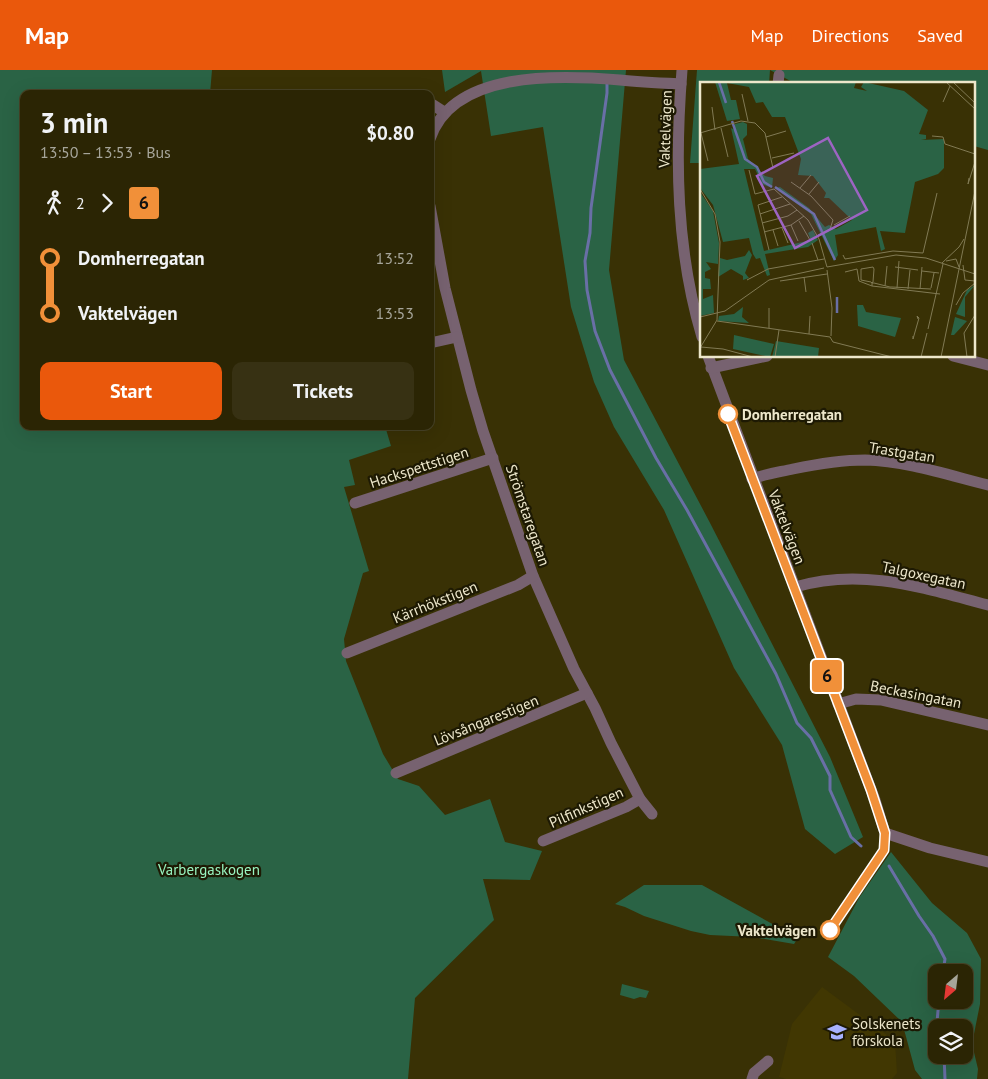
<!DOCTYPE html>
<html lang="en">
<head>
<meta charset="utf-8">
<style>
	:root { --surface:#2b2504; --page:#373113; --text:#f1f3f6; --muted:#a6a59a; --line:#474226; --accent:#ea580c }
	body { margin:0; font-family:"PT Sans",sans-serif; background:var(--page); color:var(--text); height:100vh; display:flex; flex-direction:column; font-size:19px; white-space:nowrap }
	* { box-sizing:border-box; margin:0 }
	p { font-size:16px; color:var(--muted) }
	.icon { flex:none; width:28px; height:28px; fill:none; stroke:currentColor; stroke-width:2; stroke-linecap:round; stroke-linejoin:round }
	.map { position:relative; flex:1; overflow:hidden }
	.sheet { position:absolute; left:20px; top:20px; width:414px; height:340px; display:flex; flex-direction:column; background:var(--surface); border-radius:10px; box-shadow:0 5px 20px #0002,0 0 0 1px var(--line) }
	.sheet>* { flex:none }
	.badge { padding:0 10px; border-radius:4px; font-size:18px; line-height:32px }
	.needle { width:32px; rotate:208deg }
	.buttons { position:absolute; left:928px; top:894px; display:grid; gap:10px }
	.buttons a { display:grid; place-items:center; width:45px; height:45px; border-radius:10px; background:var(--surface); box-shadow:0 5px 20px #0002,0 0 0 1px var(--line); font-size:25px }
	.map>.badge { position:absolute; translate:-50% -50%; box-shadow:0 0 0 2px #fff }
	.legs { display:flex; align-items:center; gap:8px; height:55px; padding:0 20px; font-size:16px }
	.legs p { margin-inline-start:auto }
	.overview { display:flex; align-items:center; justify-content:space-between; height:85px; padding:0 20px }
	h1 { font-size:28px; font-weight:800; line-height:38px }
	.action { display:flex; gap:10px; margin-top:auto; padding:10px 20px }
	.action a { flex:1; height:58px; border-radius:10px; background:var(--accent); color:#fff; font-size:20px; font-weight:800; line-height:58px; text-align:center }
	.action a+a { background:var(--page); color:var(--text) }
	ul { padding:0 20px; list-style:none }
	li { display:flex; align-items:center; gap:18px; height:55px; font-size:19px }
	li i { display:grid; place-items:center; width:8px; height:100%; margin:0 6px; background:currentColor }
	li i::after { content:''; width:12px; height:12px; margin:-6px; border:4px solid; border-radius:50%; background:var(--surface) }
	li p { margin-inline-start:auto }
	li:first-child i { background:linear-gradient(#0000 50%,currentColor 0) }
	li:last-child i { background:linear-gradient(currentColor 50%,#0000 0) }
	header { display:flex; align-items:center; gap:30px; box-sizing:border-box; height:70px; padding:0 25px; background:var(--accent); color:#fff }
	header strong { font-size:24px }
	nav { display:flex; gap:28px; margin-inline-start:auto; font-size:18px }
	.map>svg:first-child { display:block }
	.built { fill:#413702 }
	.green { fill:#2a6345; fill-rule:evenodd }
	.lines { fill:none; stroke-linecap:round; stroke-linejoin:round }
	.stream { stroke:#696fa6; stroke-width:3 }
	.minor { stroke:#776270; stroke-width:11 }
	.line-1-casing { stroke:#fff; stroke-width:11 }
	.line-1 { stroke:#f19039; stroke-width:8 }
	.stop-1-dot { fill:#fff; stroke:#f19039; stroke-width:2.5 }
	.labels { text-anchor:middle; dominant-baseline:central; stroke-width:4.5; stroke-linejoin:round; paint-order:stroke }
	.street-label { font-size:15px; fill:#ede7cb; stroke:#1d1903 }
	.stop-label { font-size:15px; font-weight:bold; fill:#ede7cb; stroke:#1d1903; text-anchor:start }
	.park-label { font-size:15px; fill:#98f4c0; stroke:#1d1903 }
	.poi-label { font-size:15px; fill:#ede7cb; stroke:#1d1903; text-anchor:start }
	.inset-river { fill:none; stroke:#696fa6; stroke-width:2.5 }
	.inset-road { fill:none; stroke:#817a54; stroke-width:1 }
	.view { fill:#9d64c3; fill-opacity:0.15; stroke:#9d64c3; stroke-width:2.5 }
	.inset-edge { fill:none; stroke:#ede7cb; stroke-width:2.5 }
</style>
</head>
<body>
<header>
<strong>Map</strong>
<nav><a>Map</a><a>Directions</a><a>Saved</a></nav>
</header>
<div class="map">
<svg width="988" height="1009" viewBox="0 0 988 1009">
	<rect width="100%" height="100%" fill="#393105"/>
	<polygon class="built" points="822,917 895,971 897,1003 892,1009 786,1009 779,1007 792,954"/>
	<g class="green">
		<polygon points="0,0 212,0 210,24 24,24 24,356 385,356 391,376 349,390 355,415 344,417 369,501 363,503 344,569 346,591 383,684 398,709 419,716 445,745 490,729 505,772 542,781 530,810 483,809 494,850 415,928 408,1009 0,1009"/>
		<polygon points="442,0 626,0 609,200 624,290 709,451 830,687 863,767 835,784 805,759 782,675 734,598 664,440 614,357 594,312 571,237 543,57 491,66 481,1 445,22"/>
		<polygon points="697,0 988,0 988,80 974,76 974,14 796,14 770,0 769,14 702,14 702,93 690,93"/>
		<path d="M891,782L932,833L967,863L981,889L980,934L972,974L978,999L977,1009H922L915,1000L902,952L854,906L828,887L859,828ZM936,902H964V930H936ZM936,958H964V985H936Z"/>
		<polygon points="644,815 702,815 798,868 794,874 753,867 710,865 691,861 644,846 625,837 615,834"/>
		<polygon points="622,914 649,921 646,928 640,927 634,929 620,925"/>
	</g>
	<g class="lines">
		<g class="stream">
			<polyline points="607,12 607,23 591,138 590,163 585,191 587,220 595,261 610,300 656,388 687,440 776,604 797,653 811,668 830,706 830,720 851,767 861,776"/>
			<polyline points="889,796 919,846 933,866 945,889 943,902"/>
			<polyline points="936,963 939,930"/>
			<polyline points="944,985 945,1009"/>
		</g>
		<g class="minor">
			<path d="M682,0C675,89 676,180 702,267"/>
			<polyline points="778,14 779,5"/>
			<polyline points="430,33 444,42"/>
			<path d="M430,69C453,0 559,5 620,10C640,12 661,13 681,14"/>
			<polyline points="430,136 445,218 471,320 483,361 533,506 574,599 595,638 611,673 640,729 652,744"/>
			<polyline points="430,273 457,267"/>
			<polyline points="708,286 875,730 885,763 930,778 988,792"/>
			<polyline points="953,286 988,295"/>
			<polyline points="711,298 767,286"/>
			<path d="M752,409C765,404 780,402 793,399C817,394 841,390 865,390C906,391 948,405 988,415"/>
			<polyline points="355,433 493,388"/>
			<path d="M795,517C862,497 923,518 988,535"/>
			<polyline points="347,583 518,515 533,506"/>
			<polyline points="838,634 856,629 881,630 988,655"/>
			<polyline points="396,703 587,623"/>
			<polyline points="543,771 626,737 640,729"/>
			<polyline points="752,1009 754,1003 768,991"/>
		</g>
	</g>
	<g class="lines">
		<g class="line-1-casing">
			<polyline id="line-1" points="728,344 871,720 885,763 884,780 830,860"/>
		</g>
		<use href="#line-1" class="line-1"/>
	</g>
	<defs>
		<g id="school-bare" transform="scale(1.5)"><path d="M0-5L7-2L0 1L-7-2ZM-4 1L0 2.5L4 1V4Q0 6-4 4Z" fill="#a7b1fc" stroke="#1d1903" stroke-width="2.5" paint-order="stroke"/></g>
	</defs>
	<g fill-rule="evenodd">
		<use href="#school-bare" x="837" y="962"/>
	</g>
	<g class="stop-1-dot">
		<circle cx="728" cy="344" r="9"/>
		<circle cx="830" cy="860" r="9"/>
	</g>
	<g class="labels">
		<g class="street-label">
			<text transform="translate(665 59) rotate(-88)">Vaktelvägen</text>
			<text transform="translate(902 382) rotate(9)">Trastgatan</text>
			<text transform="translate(419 397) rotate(-18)">Hackspettstigen</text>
			<text transform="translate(528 445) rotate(71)">Strömstaregatan</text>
			<text transform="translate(787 457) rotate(69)">Vaktelvägen</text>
			<text transform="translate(924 505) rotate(12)">Talgoxegatan</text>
			<text transform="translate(435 532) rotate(-22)">Kärrhökstigen</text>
			<text transform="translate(916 624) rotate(11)">Beckasingatan</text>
			<text transform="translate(486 650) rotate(-22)">Lövsångarestigen</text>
			<text transform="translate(586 737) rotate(-24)">Pilfinkstigen</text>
		</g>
		<g class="stop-label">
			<text x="742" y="344">Domherregatan</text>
			<text x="816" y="860" text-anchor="end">Vaktelvägen</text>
		</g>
		<g class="park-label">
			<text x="209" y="799">Varbergaskogen</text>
		</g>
		<g class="poi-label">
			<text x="852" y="953">Solskenets<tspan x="852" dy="17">förskola</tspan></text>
		</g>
	</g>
	<g transform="translate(700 12)">
		<rect width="275" height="275" fill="#393105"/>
		<path d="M15,0H156L154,6L167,9L161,5L164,0L204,9L228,28L219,52L226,53V57L221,58L244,57V86L238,92L215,100L205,151L180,149L185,167L181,169L176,145L135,153L138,173L134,179L111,132L75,106L80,105L109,126L125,145L129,143L136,147L152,138L129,116H124L126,111L113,94L98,93L101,77L85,35H72L63,20L56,21L49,5L27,1L31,18H36L40,37L27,39ZM43,40L47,42V53L43,57L48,77L65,94L73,96L72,106L62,102L55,87H44L64,169L111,158L108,151L113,148L118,158L108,165L65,172L70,193L67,194L60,176L56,177L53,172L49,156L23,160L13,123L0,106V87L39,82L31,46L35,48V42ZM0,110L13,129L19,161L18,182L6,180L11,187L5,190V196L10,197L11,207H3V217L13,213L14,231L0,234ZM49,168L52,173L45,191L49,196L43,198V194L31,187L18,195L20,176L27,178L45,174ZM275,203L265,215V235L256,232L267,208ZM157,223H163L166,230L201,236L195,255L158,244ZM43,225L42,235L49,241L18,239L19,234L34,232ZM255,235L267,239L254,253H251ZM34,253L74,262L70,275L33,267ZM76,259L119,266L118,275H72Z" fill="#2a6345"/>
		<path class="inset-river" d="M19,0L26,21M32,39L45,77L57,85L64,100L72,105M75,105L114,132L135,178M137,215V231"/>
		<path class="inset-road" d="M246,0L275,27M253,0L275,21M42,12L48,39M243,20L250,4M12,25L15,48M21,46L28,75M0,51L41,39L55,41L65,51L73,86M1,51L8,79M232,54L243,55L245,62L275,72M66,55L86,49M72,76L94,71M49,88L55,112L74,107L108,138L119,157L127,185M269,96L268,102L275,80M91,100L111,114L133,138L130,147L118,153M100,106L111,93M0,107L15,132L20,160L17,238L0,266M109,112L119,100M60,132L90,122M99,139L110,158M62,141L88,134L97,128M91,143L98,159M134,143L150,134M82,146L88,161M73,148L78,164M64,150L91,143L104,134M112,161L118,178M69,168L58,123L82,115M143,173L145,177L193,169L223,171L237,111M246,179L256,177L259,185M242,181L259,165L264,157M263,183L265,198L275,199M127,185L196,173L226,176L275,192M195,185L218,188M127,188L132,226L131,254M222,189L239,191M145,190L157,187L159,199L172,204L240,212M104,195L106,210M47,198L68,187L124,177M80,199L127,192M172,204V201L173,200L174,187L173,185L161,187V198L171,200L172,201H174L190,205H192L231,207M185,204L187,184M197,206L199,179M231,206L234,191M208,207L210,188M220,207L222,185M256,223L263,211L275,201M69,226V246M0,235L25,229L69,198L124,186M17,239L130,255M228,247L243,182M109,252L110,234M213,254V257L219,236L217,234L218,237M130,255L133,260L192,275M1,265L23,267L53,275M75,275L79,248M221,275L227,251M241,275L275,109M267,275L264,251L275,233"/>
		<path class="view" d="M128,56L167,128L95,166L57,94Z"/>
		<rect width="275" height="275" class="inset-edge"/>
	</g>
</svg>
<div class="buttons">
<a><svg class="needle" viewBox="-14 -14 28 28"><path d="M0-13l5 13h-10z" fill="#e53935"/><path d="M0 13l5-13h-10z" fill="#a6a59a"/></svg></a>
<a><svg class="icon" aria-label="layers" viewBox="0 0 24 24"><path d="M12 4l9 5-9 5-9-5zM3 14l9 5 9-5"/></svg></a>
</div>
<b class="badge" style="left:827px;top:606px;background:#f19039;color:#111">6</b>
<section class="sheet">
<div class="overview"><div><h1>3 min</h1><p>13:50 – 13:53 · Bus</p></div><b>$0.80</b></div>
<div class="legs"><svg class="icon" aria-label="walk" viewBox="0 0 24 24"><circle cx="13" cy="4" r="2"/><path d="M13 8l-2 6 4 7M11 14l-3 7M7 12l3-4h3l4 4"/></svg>2<svg class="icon" aria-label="forward" viewBox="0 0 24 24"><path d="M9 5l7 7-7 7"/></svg><b class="badge" style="background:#f19039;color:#111">6</b></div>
<ul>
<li><i style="color:#f19039"></i><b>Domherregatan</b><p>13:52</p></li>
<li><i style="color:#f19039"></i><b>Vaktelvägen</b><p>13:53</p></li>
</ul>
<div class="action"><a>Start</a><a>Tickets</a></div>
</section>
</div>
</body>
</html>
